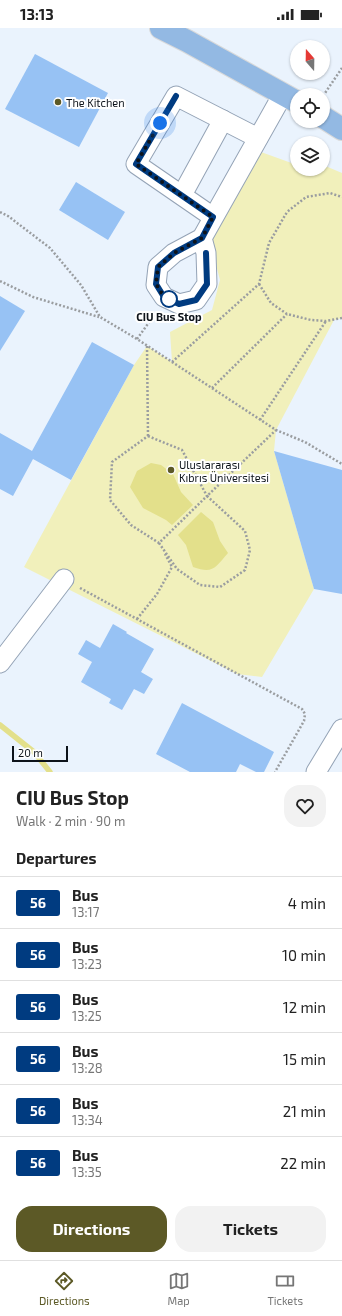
<!DOCTYPE html>
<html lang="en">
<head>
<meta charset="utf-8">
<style>
	:root { --surface:#fff; --page:#f2f2f2; --text:#222; --muted:#767676; --line:#e0e0e0; --accent:#5c5926 }
	body { margin:0; font-family:"Exo 2",sans-serif; background:var(--page); color:var(--text); height:100vh; display:flex; flex-direction:column; font-size:15px; white-space:nowrap }
	* { box-sizing:border-box; margin:0 }
	p { font-size:13px; color:var(--muted) }
	.icon { flex:none; width:22px; height:22px; fill:none; stroke:currentColor; stroke-width:2; stroke-linecap:round; stroke-linejoin:round }
	.map { position:relative; height:744px; overflow:hidden }
	.panel { display:flex; flex-direction:column; background:var(--surface); flex:1 }
	.panel>* { flex:none }
	.badge { padding:0 8px; border-radius:3px; font-size:14px; line-height:26px }
	.needle { width:26px; rotate:340deg }
	.buttons { position:absolute; left:290px; top:12px; display:grid; gap:8px }
	.buttons a { display:grid; place-items:center; width:40px; height:40px; border-radius:50%; background:var(--surface); box-shadow:0 1px 3px #0004; font-size:20px }
	.scale { position:absolute; left:12px; bottom:10px; width:56px; box-sizing:border-box; padding-left:4px; border:2px solid #0d131a; border-top:0; font-size:11px; line-height:14px; white-space:nowrap; color:#0d131a; -webkit-text-stroke:3px #fff; paint-order:stroke }
	.you { position:absolute; width:20px; height:20px; margin:-10px; border:3px solid #fff; border-radius:50%; background:#1a73e8; box-shadow:0 0 0 6px #1a73e833 }
	.map>.badge { position:absolute; translate:-50% -50%; box-shadow:0 0 0 2px #fff }
	h2 { padding:0 16px; font-size:15px; line-height:36px }
	.round { display:grid; place-items:center; flex:none; width:42px; height:42px; border-radius:16px; background:var(--page) }
	.overview { display:flex; align-items:center; justify-content:space-between; height:68px; padding:0 16px }
	h1 { font-size:19px; font-weight:700; line-height:30px }
	.button { display:flex; gap:8px; margin-top:auto; padding:8px 16px }
	.button a { flex:1; height:46px; border-radius:16px; background:var(--accent); color:#fff; font-size:16px; font-weight:700; line-height:46px; text-align:center }
	.button a+a { background:var(--page); color:var(--text) }
	ul { padding:0; list-style:none }
	li { display:flex; align-items:center; gap:12px; height:52px; padding:0 16px; border-top:1px solid var(--line) }
	li div { flex:1 }
	li b { display:block; font-size:15px }
	li em { font-style:normal }
	li .badge { min-width:44px; font-weight:700; text-align:center }
	.status { display:flex; justify-content:space-between; align-items:center; height:28px; padding:0 20px; background:var(--surface); direction:ltr }
	.status svg { height:11px; fill:currentColor }
	.tabs { display:flex; justify-content:space-around; align-items:center; height:56px; border-top:1px solid var(--line); background:var(--surface); font-size:11px; color:var(--muted) }
	.tabs a { display:grid; justify-items:center; gap:2px }
	.tabs .current { color:var(--accent) }
	.map>svg:first-child { display:block }
	.built { fill:#eaf3fd; fill-rule:evenodd }
	.green { fill:#f1f0bb }
	.water { fill:#e3e08b }
	.lines { fill:none; stroke-linecap:round; stroke-linejoin:round }
	.stream { stroke:#e3e08b; stroke-width:5.5 }
	.building { fill:#97c2f4 }
	.minor-casing { stroke:#94a3b6; stroke-width:21 }
	.major-casing { stroke:#d8d9da; stroke-width:24 }
	.path { stroke:#9a9da0; stroke-width:2.5; stroke-dasharray:2 2; stroke-linecap:butt }
	.minor { stroke:#fff; stroke-width:19 }
	.major { stroke:#93b9e3; stroke-width:22 }
	.line-casing { stroke:#fff; stroke-width:9 }
	.line { stroke:#003b80; stroke-width:6 }
	.walk { stroke:#0d131a; stroke-width:4; stroke-dasharray:0 7.2 }
	.poi-dot { fill:#5c5926; stroke:#fff; stroke-width:1.5 }
	.stop-dot { fill:#fff; stroke:#003b80; stroke-width:2 }
	.labels { text-anchor:middle; dominant-baseline:central; stroke-width:4; stroke-linejoin:round; paint-order:stroke }
	.poi-label { font-size:11px; fill:#0d131a; stroke:#fff; text-anchor:start }
	.stop-label { font-size:11px; font-weight:bold; fill:#0d131a; stroke:#fff }
</style>
</head>
<body>
<div class="status"><b>13:13</b><svg viewBox="0 0 49 12"><path d="M0 12V9h3v3zM5 12V6h3v6zM10 12V3h3v9zM15 12V0h3v12zM26 1h20v11H26zM47 4h2v5h-2z"/></svg></div>
<div class="map">
<svg width="342" height="744" viewBox="0 0 342 744">
	<rect width="100%" height="100%" fill="#fcfcfc"/>
	<path class="built" d="M0,0H342V744H0ZM297,19H323V45H297ZM297,67H323V93H297ZM297,115H323V141H297Z"/>
	<polygon class="green" points="261,124 297,137 297,141 323,141 323,137 342,145 342,290 334,292 276,402 274,423 314,561 262,649 237,646 24,539 134,337 147,318 172,334 170,304 212,282 220,252 210,214"/>
	<g class="water">
		<polygon points="151,435 161,437 173,446 181,464 193,477 172,497 166,492 143,480 130,459 137,443"/>
		<path d="M201,484L213,494L220,513L228,525C215,540 213,546 193,539L186,517L178,507Z"/>
	</g>
	<g class="lines">
		<polyline class="stream" points="0,697 34,724 50,744"/>
	</g>
	<g class="building">
		<polygon points="35,26 108,65 79,119 5,81"/>
		<polygon points="76,154 125,184 108,212 59,182"/>
		<polygon points="0,268 25,283 0,323"/>
		<polygon points="92,314 134,337 71,452 33,431 13,468 0,461 0,405 32,423"/>
		<polygon points="274,423 342,442 342,566 314,561"/>
		<polygon points="113,596 127,604 126,605 154,621 141,644 153,651 144,666 134,661 122,682 109,675 111,671 81,654 92,634 78,626 86,612 100,620"/>
		<polygon points="182,675 274,724 264,744 256,744 240,736 236,744 190,744 156,726"/>
	</g>
	<g class="lines">
		<g class="minor-casing">
			<g id="minor">
				<polyline points="182,167 223,92"/>
				<polyline points="213,189 136,136 176,68 258,110"/>
				<polyline points="202,210 206,225 207,256 196,272 179,276 164,269 156,257 158,239 174,225 202,210 283,66"/>
				<polyline points="0,635 64,551"/>
				<polyline points="316,744 342,701"/>
			</g>
		</g>
		<g class="major-casing">
			<g id="major">
				<polyline points="161,0 187,13 297,74"/>
				<polyline points="323,89 342,101"/>
			</g>
		</g>
		<g class="path">
			<polyline points="323,68 342,40"/>
			<polyline points="0,184 8,188 50,220 81,257 100,289 137,311 276,402 305,414 342,436"/>
			<polyline points="0,253 33,269 99,289"/>
			<polyline points="259,256 271,275 287,286 311,292 326,293 342,290"/>
			<polyline points="137,311 155,286"/>
			<polyline points="147,318 148,408"/>
			<polyline points="172,334 259,256 269,215 287,184 306,169 330,165 342,169"/>
			<polyline points="212,360 287,286"/>
			<polyline points="260,392 326,293"/>
			<polygon points="148,408 182,422 207,468 159,515 131,497 110,472 112,434"/>
			<polyline points="159,515 177,541 200,557 220,559 245,542 250,522 245,503 207,468 276,402"/>
			<polyline points="80,560 302,681 305,686 304,693 275,744"/>
			<polyline points="137,591 157,566 172,539 165,526"/>
		</g>
		<use href="#minor" class="minor"/>
		<use href="#major" class="major"/>
	</g>
	<g class="lines">
		<g class="line-casing">
			<polyline id="line" points="176,68 136,136 213,189 202,210 174,225 158,239 156,256 164,269 179,276 196,272 207,256 206,225"/>
		</g>
		<use href="#line" class="line"/>
		<polyline class="walk" points="160,95 136,136 213,189 202,210 174,225 158,239 156,256 164,269 169,271"/>
	</g>
	<g class="poi-dot">
		<circle cx="58" cy="74" r="4"/>
		<circle cx="171" cy="442" r="4"/>
	</g>
	<circle class="stop-dot" cx="169" cy="271" r="8"/>
	<g class="labels">
		<g class="poi-label">
			<text x="66" y="74">The Kitchen</text>
			<text x="179" y="436">Uluslararası<tspan x="179" dy="13">Kıbrıs Üniversitesi</tspan></text>
		</g>
		<g class="stop-label">
			<text x="169" y="288">CIU Bus Stop</text>
		</g>
	</g>
</svg>
<div class="buttons">
<a><svg class="needle" viewBox="-14 -14 28 28"><path d="M0-13l5 13h-10z" fill="#e53935"/><path d="M0 13l5-13h-10z" fill="#767676"/></svg></a>
<a><svg class="icon" aria-label="locate" viewBox="0 0 24 24"><circle cx="12" cy="12" r="6"/><path d="M12 2v4M12 18v4M2 12h4M18 12h4"/></svg></a>
<a><svg class="icon" aria-label="layers" viewBox="0 0 24 24"><path d="M12 4l9 5-9 5-9-5zM3 14l9 5 9-5"/></svg></a>
</div>
<div class="scale">20 m</div>
<div class="you" style="left:160px;top:95px"></div>
</div>
<section class="panel">
<div class="overview"><div><h1>CIU Bus Stop</h1><p>Walk · 2 min · 90 m</p></div><a class="round"><svg class="icon" aria-label="heart" viewBox="0 0 24 24"><path d="M12 20l-8-8c-3-5 5-10 8-4 3-6 11-1 8 4z"/></svg></a></div>
<h2>Departures</h2>
<ul>
<li><span class="badge" style="background:#003b80;color:#fff">56</span><div><b>Bus</b><p>13:17</p></div><em>4 min</em></li>
<li><span class="badge" style="background:#003b80;color:#fff">56</span><div><b>Bus</b><p>13:23</p></div><em>10 min</em></li>
<li><span class="badge" style="background:#003b80;color:#fff">56</span><div><b>Bus</b><p>13:25</p></div><em>12 min</em></li>
<li><span class="badge" style="background:#003b80;color:#fff">56</span><div><b>Bus</b><p>13:28</p></div><em>15 min</em></li>
<li><span class="badge" style="background:#003b80;color:#fff">56</span><div><b>Bus</b><p>13:34</p></div><em>21 min</em></li>
<li><span class="badge" style="background:#003b80;color:#fff">56</span><div><b>Bus</b><p>13:35</p></div><em>22 min</em></li>
</ul>
<div class="button"><a>Directions</a><a>Tickets</a></div>
</section>
<nav class="tabs">
<a class="current"><svg class="icon" aria-label="directions" viewBox="0 0 24 24"><path d="M12 3l9 9-9 9-9-9zM9 14v-3h6M13 9l2 2-2 2"/></svg>Directions</a>
<a><svg class="icon" aria-label="map" viewBox="0 0 24 24"><path d="M3 6l6-2 6 2 6-2v14l-6 2-6-2-6 2zM9 4v14M15 6v14"/></svg>Map</a>
<a><svg class="icon" aria-label="tickets" viewBox="0 0 24 24"><path d="M3 7h18v10H3zM15 7v10"/></svg>Tickets</a>
</nav>
</body>
</html>
